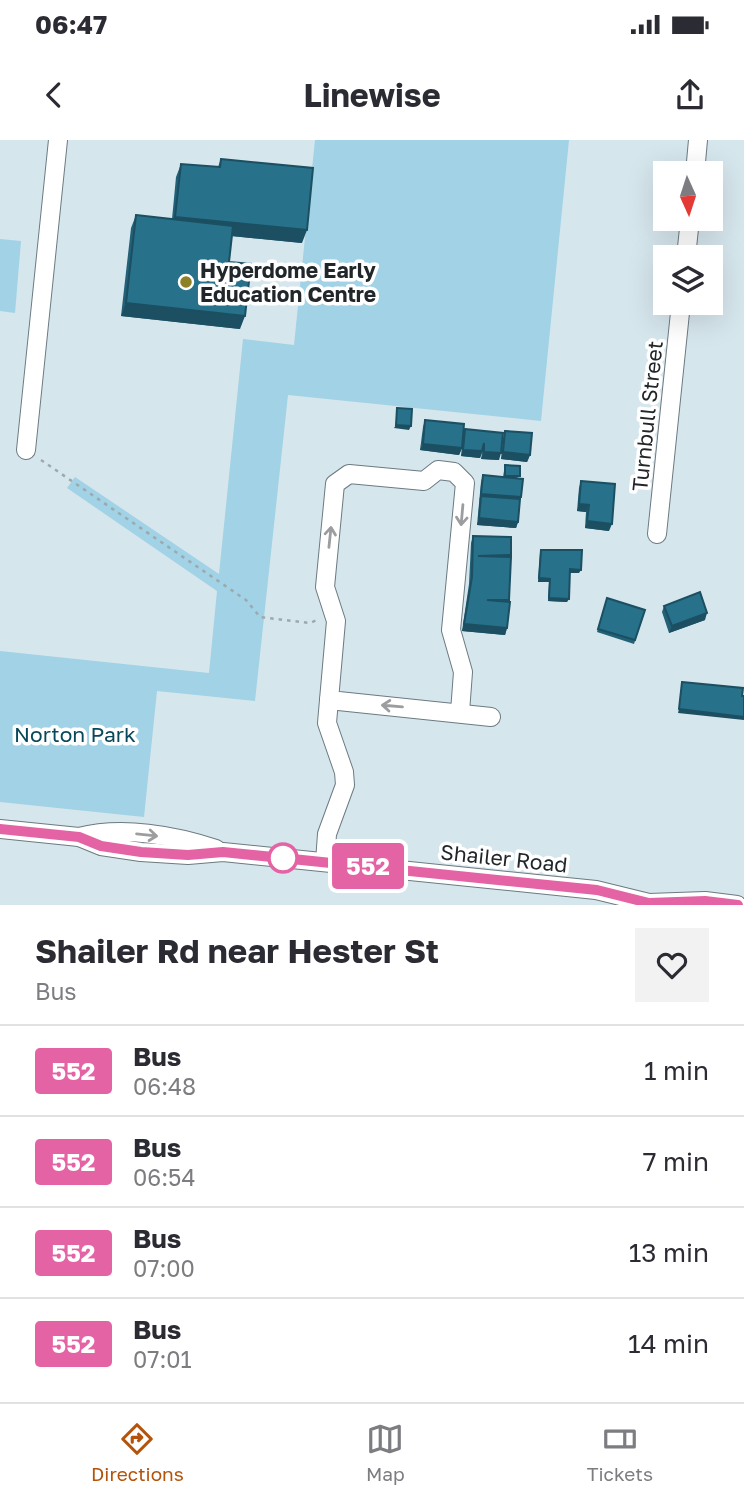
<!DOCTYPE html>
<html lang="en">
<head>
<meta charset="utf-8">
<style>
	:root { --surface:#fff; --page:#f2f2f3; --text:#2b2b33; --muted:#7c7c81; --line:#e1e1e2; --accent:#b45309 }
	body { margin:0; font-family:"Golos Text",sans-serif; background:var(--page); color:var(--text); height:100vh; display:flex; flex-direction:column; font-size:26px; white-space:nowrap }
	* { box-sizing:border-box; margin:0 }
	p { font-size:23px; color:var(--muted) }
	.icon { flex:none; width:38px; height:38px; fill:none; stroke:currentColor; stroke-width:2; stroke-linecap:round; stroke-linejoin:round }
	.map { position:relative; height:765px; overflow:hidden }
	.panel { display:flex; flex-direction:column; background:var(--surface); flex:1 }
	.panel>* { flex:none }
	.badge { padding:0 14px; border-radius:5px; font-size:24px; line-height:46px }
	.needle { width:46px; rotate:177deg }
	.tools { position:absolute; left:653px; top:21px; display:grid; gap:14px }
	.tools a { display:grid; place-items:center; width:70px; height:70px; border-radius:0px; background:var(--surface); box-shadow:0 7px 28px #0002; font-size:35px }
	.map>.badge { position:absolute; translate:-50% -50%; box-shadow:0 0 0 4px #fff }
	.round { display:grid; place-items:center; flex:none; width:74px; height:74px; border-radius:0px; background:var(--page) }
	.head { display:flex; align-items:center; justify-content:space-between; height:119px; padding:0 35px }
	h1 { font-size:33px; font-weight:700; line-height:52px }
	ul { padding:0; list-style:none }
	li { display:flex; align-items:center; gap:21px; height:91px; padding:0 35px; border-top:2px solid var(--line) }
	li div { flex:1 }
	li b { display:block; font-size:26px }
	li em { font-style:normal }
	li .badge { min-width:77px; font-weight:700; text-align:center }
	.status { display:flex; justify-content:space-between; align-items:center; height:49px; padding:0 35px; background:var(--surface); direction:ltr }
	.status svg { height:19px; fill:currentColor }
	header { display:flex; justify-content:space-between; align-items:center; height:91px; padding:0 35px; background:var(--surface); font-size:32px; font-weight:700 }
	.tabs { display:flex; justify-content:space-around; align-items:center; height:98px; border-top:2px solid var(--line); background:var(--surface); font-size:19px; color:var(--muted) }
	.tabs a { display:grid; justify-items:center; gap:4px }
	.tabs .current { color:var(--accent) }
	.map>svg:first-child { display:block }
	.green { fill:#a1d2e5 }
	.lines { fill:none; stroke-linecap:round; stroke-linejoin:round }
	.minor-casing { stroke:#6c7a81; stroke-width:20 }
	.path { stroke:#9ca9af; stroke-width:2.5; stroke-dasharray:3.5 5; stroke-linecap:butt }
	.minor { stroke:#fff; stroke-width:18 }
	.wall { fill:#226178 }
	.shaded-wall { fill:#1b4f61 }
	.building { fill:#27718b; stroke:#1b4f61; stroke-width:2 }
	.oneway { stroke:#9b9d9f }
	.line-casing { stroke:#fff; stroke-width:16 }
	.line { stroke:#e463a4; stroke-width:10 }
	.poi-dot { fill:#8e8026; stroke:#fff; stroke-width:2.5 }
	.stop-dot { fill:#fff; stroke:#e463a4; stroke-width:3.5 }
	.labels { text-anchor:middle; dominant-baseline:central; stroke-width:7; stroke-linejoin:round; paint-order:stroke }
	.poi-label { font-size:21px; font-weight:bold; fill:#202629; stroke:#fff; text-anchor:start }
	.street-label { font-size:21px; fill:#202629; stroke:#fff }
	.park-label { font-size:21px; fill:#08485b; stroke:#fff }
</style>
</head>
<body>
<div class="status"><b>06:47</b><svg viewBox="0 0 49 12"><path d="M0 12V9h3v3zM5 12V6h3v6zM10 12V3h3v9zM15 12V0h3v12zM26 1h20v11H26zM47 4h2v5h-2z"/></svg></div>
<header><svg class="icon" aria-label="back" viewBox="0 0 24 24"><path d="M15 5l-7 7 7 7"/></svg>Linewise<svg class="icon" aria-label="share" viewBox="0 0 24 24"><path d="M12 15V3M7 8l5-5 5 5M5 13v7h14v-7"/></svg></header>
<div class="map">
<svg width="744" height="765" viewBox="0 0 744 765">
	<rect width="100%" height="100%" fill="#d6e6ed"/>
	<g class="green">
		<polygon points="315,0 569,0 541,281 288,255 255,561 157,551 144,677 0,662 0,511 209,533 217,451 67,348 75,337 219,434 243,199 294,205"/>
		<polygon points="0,99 21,101 15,173 0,171"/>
	</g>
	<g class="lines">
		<g class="minor-casing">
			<g id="minor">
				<polyline points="695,33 698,0"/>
				<polyline points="686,117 690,79"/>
				<polyline points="26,310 58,0"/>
				<polyline points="657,394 681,163"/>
				<polyline points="460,572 463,532 451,490 465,343 454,332 438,330 424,341 349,334 335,344 325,447 336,481 329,560 491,577"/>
				<polyline points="0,689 79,697 101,706 141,712 188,715 223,712 596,750 649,763 705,761 737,765"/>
				<path d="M79,697C122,686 174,695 216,709"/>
				<polyline points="325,722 327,694 345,645 344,632 327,583 329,560"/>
			</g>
		</g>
		<polyline class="path" points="41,320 246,460 260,477 310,483 317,480"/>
		<use href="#minor" class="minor"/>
	</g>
	<g class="wall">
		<polygon points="221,19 302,103 232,96 229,122 240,189 121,176 131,88 136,75 172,79 176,37 181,24 218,27"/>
		<polygon points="425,280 462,308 459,315 420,310 423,287"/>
		<polygon points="465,289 499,320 481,319 482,313 480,318 461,316 463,296"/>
		<polygon points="505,291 530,315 527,322 501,319 503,298"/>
		<polygon points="505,325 519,339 520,361 518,382 516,388 477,385 481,342 483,335 503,337"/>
		<polygon points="581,341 609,391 585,388 586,372 577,371 579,348"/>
		<polygon points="473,396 510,417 507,488 505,495 462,491 469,444 471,403"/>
		<polygon points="541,410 579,433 570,433 567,462 548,461 549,442 538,442 540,413"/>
		<polygon points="607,458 645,470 634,504 597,492"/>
		<polygon points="664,466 705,480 669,493 662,472"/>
	</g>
	<g class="shaded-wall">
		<polygon points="175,77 307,90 302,103 171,90"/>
		<polygon points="126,163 245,176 240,189 121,176"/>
		<polygon points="396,285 411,286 409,290 394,288"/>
		<polygon points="423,304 462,308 459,315 420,310"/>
		<polygon points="463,310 482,311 480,318 461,316"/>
		<polygon points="484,312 501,313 499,320 481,319"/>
		<polygon points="503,312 530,315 527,322 501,319"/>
		<polygon points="481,354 521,357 519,364 481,356 479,361"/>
		<polygon points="579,364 589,365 586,372 577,371"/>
		<polygon points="479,378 518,382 516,388 477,385"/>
		<polygon points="587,381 612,384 609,391 585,388"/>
		<polygon points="570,429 581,430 579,433 569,433"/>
		<polygon points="539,438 550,439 549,442 538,442"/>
		<polygon points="549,458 569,459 567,462 548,461"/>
		<polygon points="707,473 705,480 669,493 672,486"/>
		<polygon points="464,484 507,488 505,495 462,491"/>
		<polygon points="679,569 744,577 744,580 678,573"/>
	</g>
	<g class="building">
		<polygon points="221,19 313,28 307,90 175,77 181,24 220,27"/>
		<polygon points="136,75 233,86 229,122 251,124 245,176 126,163"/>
		<polygon points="397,268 412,269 411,286 396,285"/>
		<polygon points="425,280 464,284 462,308 423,304"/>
		<polygon points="465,289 503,293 501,313 484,312 484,303 482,311 463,310"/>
		<polygon points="505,291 532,293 530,315 503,312"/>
		<polygon points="505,325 520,326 520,336 505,336"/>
		<polygon points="483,335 523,339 521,357 481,354"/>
		<polygon points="581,341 615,344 612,384 587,381 589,365 579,364"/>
		<polygon points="481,356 520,359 518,382 479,378"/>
		<polygon points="473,396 511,397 511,415 478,416 511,417 509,460 487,460 510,462 507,488 464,484 472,437"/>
		<polygon points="541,410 582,410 581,430 570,429 569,459 549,458 550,439 539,438"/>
		<polygon points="700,452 707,473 672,486 664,466"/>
		<polygon points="607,458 645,470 635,500 598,489"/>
		<polygon points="682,542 743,548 742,556 744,556 744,577 679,569"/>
	</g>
	<defs><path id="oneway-shaft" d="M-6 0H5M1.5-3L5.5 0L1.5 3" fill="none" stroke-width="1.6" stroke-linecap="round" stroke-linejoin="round" transform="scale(1.75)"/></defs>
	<g class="oneway">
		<use href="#oneway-shaft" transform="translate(462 375) rotate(95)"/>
		<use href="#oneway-shaft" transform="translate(330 397) rotate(-84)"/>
		<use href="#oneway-shaft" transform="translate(392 566) rotate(-175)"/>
		<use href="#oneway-shaft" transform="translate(147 695) rotate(6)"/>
	</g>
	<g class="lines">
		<g class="line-casing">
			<polyline id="line" points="0,689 79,697 101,706 141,712 188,715 223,712 597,750 649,763 705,761 738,765"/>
		</g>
		<use href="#line" class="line"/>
	</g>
	<circle class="poi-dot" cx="186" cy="142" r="7"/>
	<circle class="stop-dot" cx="283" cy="718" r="14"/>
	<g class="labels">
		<g class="poi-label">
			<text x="200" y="130">Hyperdome Early<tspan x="200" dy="24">Education Centre</tspan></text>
		</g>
		<g class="street-label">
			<text transform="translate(647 276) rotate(-84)">Turnbull Street</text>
			<text transform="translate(504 718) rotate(6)">Shailer Road</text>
		</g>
		<g class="park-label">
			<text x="75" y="594">Norton Park</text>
		</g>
	</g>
</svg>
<div class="tools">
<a><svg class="needle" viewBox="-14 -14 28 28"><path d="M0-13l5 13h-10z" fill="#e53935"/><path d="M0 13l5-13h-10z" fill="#7c7c81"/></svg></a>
<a><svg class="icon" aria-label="layers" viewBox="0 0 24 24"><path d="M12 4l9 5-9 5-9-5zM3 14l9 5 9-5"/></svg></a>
</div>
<b class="badge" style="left:368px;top:726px;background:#e463a4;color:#fff">552</b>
</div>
<section class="panel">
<div class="head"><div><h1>Shailer Rd near Hester St</h1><p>Bus</p></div><a class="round"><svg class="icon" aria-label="heart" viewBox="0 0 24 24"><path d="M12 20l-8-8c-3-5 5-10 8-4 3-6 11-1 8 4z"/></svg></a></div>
<ul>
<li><span class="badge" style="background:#e463a4;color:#fff">552</span><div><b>Bus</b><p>06:48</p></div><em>1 min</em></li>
<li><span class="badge" style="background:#e463a4;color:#fff">552</span><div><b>Bus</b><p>06:54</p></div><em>7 min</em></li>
<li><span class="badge" style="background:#e463a4;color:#fff">552</span><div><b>Bus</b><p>07:00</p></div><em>13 min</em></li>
<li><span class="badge" style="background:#e463a4;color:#fff">552</span><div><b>Bus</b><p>07:01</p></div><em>14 min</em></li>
</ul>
</section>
<nav class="tabs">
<a class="current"><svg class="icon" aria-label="directions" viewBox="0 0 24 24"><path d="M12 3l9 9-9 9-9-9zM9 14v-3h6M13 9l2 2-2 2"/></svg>Directions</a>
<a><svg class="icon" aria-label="map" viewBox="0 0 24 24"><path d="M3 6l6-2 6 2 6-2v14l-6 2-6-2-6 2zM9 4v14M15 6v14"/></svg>Map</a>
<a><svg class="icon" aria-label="tickets" viewBox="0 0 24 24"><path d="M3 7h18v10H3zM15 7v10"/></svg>Tickets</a>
</nav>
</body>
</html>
